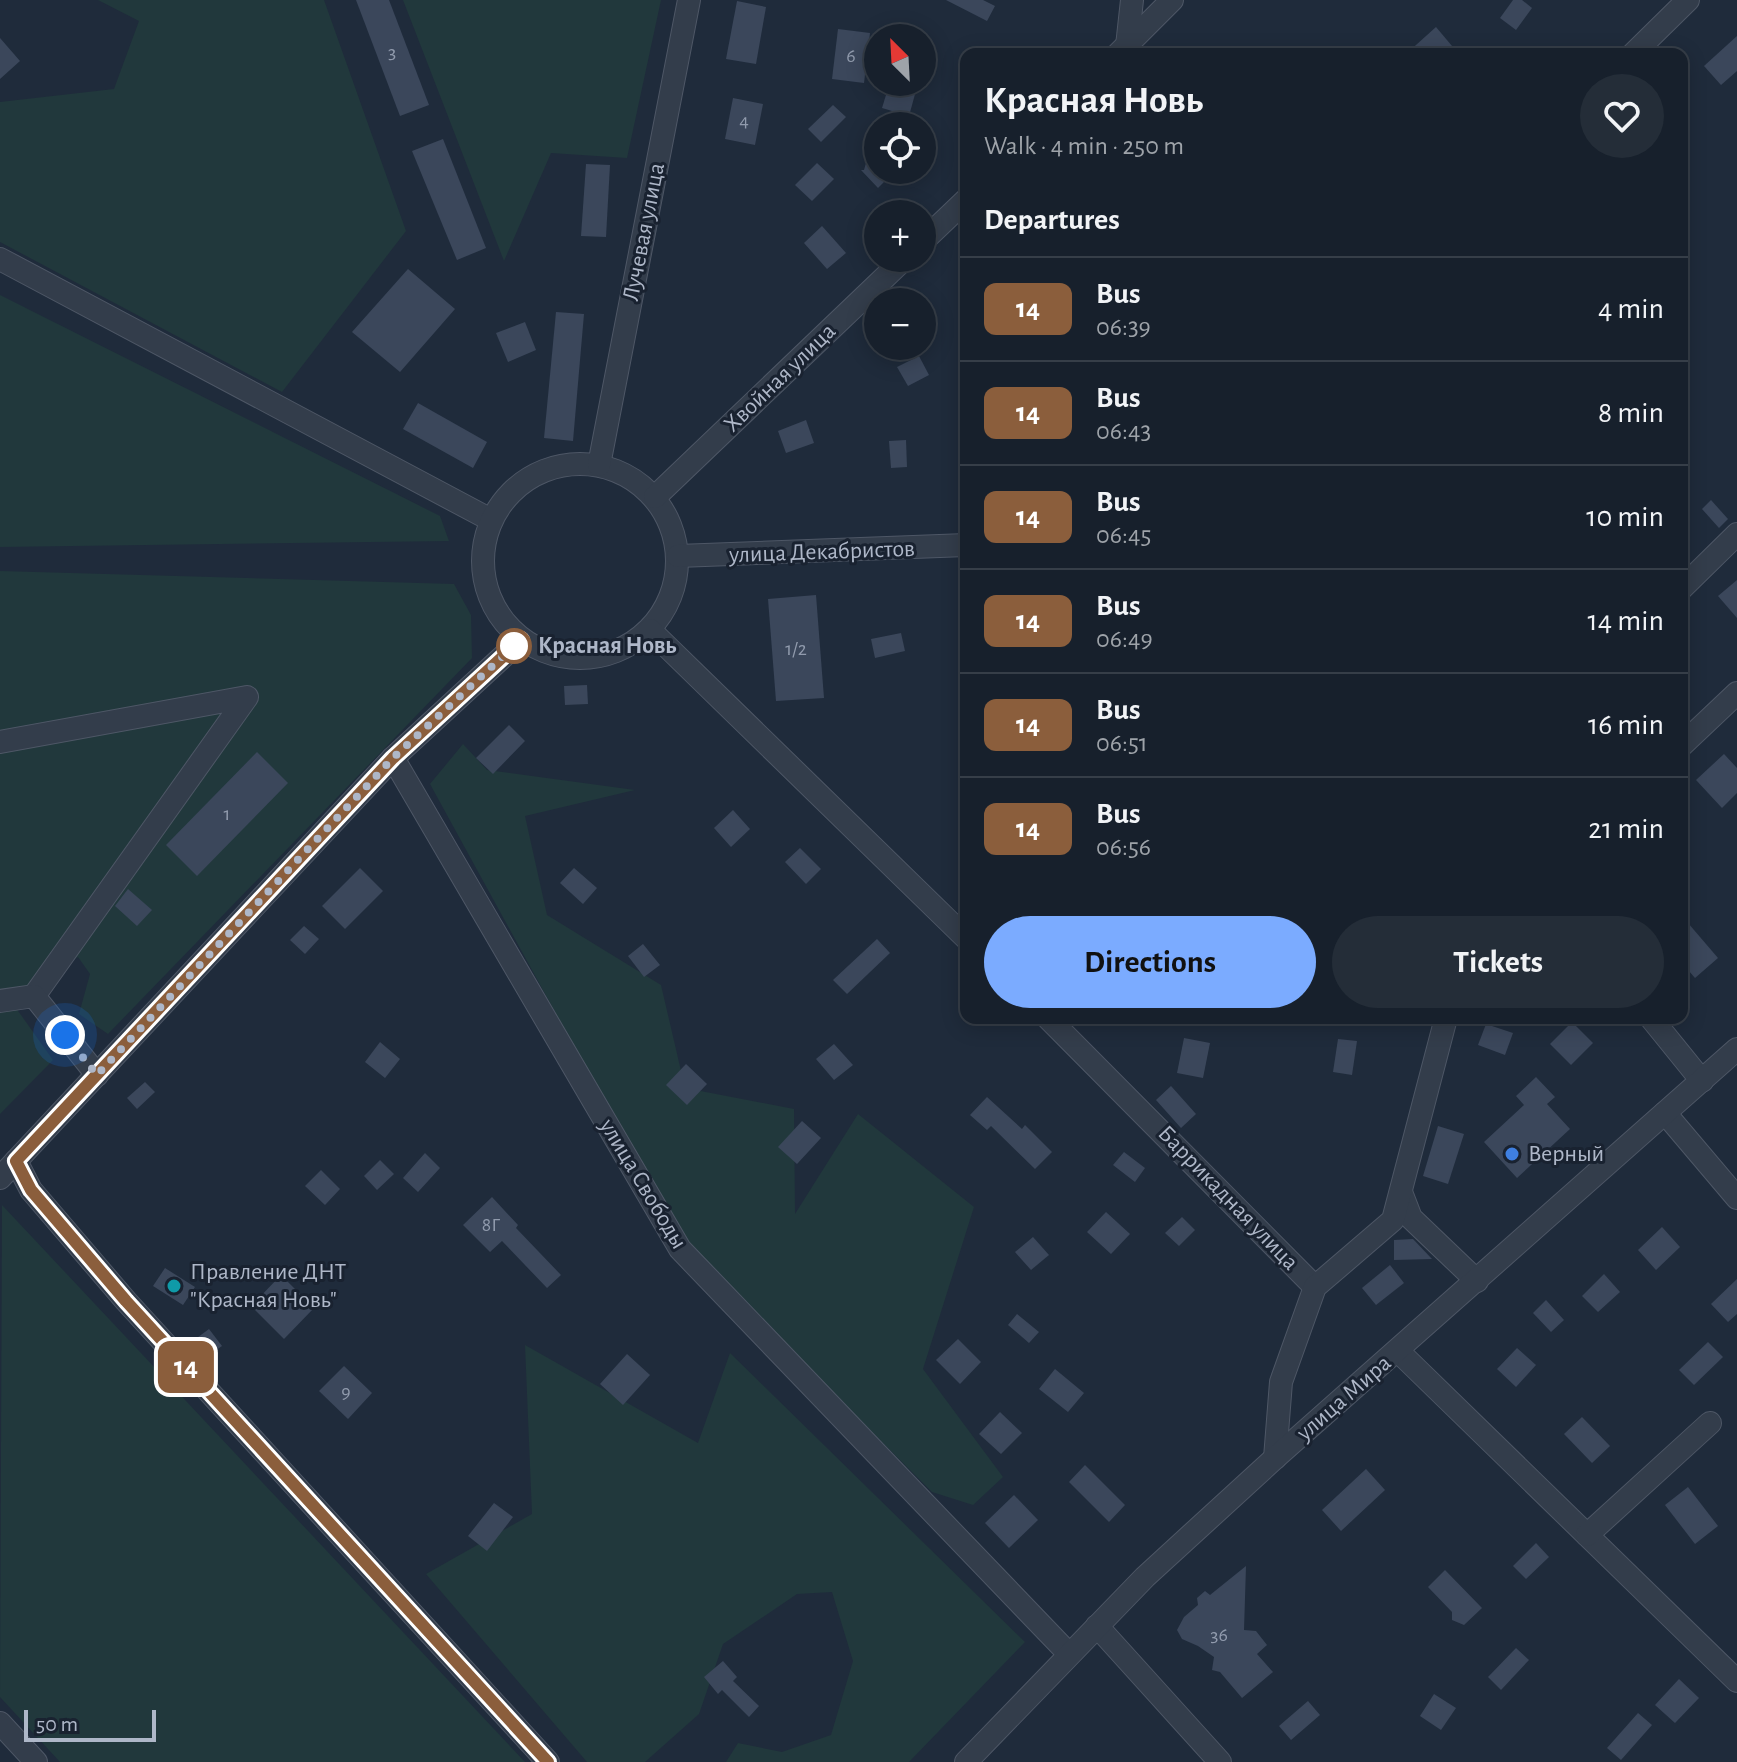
<!DOCTYPE html>
<html lang="en">
<head>
<meta charset="utf-8">
<style>
	:root { --surface:#17202c; --page:#242d38; --text:#f1f3f6; --muted:#9ea3a9; --line:#363e48; --accent:#7babff }
	body { margin:0; font-family:"Alegreya Sans",sans-serif; background:var(--page); color:var(--text); height:100vh; display:flex; flex-direction:column; font-size:30px; white-space:nowrap }
	* { box-sizing:border-box; margin:0 }
	p { font-size:26px; color:var(--muted) }
	.icon { flex:none; width:44px; height:44px; fill:none; stroke:currentColor; stroke-width:2; stroke-linecap:round; stroke-linejoin:round }
	.map { position:relative; flex:1; overflow:hidden }
	.details { position:absolute; left:960px; top:48px; width:728px; height:976px; display:flex; flex-direction:column; background:var(--surface); border-radius:16px; box-shadow:0 4px 20px #0003,0 0 0 2px var(--line) }
	.details>* { flex:none }
	.badge { padding:0 16px; border-radius:12px; font-size:28px; line-height:52px }
	.needle { width:52px; rotate:336deg }
	.buttons { position:absolute; left:864px; top:24px; display:grid; gap:16px }
	.buttons a { display:grid; place-items:center; width:72px; height:72px; border-radius:50%; background:var(--surface); box-shadow:0 4px 20px #0003,0 0 0 2px var(--line); font-size:40px }
	.scale { position:absolute; left:24px; bottom:20px; width:132px; box-sizing:border-box; padding-left:8px; border:4px solid #aeb7c8; border-top:0; font-size:22px; line-height:28px; white-space:nowrap; color:#aeb7c8; -webkit-text-stroke:6px #192230; paint-order:stroke }
	.you { position:absolute; width:40px; height:40px; margin:-20px; border:6px solid #fff; border-radius:50%; background:#1a73e8; box-shadow:0 0 0 12px #1a73e833 }
	.map>.badge { position:absolute; translate:-50% -50%; box-shadow:0 0 0 4px #fff }
	h2 { padding:0 24px; font-size:30px; line-height:72px }
	.round { display:grid; place-items:center; flex:none; width:84px; height:84px; border-radius:42px; background:var(--page) }
	.summary { display:flex; align-items:center; justify-content:space-between; height:136px; padding:0 24px }
	h1 { font-size:38px; font-weight:600; line-height:60px }
	.action { display:flex; gap:16px; margin-top:auto; padding:16px 24px }
	.action a { flex:1; height:92px; border-radius:48px; background:var(--accent); color:#111; font-size:32px; font-weight:600; line-height:92px; text-align:center }
	.action a+a { background:var(--page); color:var(--text) }
	ul { padding:0; list-style:none }
	li { display:flex; align-items:center; gap:24px; height:104px; padding:0 24px; border-top:2px solid var(--line) }
	li div { flex:1 }
	li b { display:block; font-size:30px }
	li em { font-style:normal }
	li .badge { min-width:88px; font-weight:700; text-align:center }
	.map>svg:first-child { display:block }
	.green { fill:#21383c }
	.building { fill:#3b475b }
	.lines { fill:none; stroke-linecap:round; stroke-linejoin:round }
	.minor-casing { stroke:#4e5766; stroke-width:24 }
	.minor { stroke:#333d4b; stroke-width:22 }
	.line-casing { stroke:#fff; stroke-width:18 }
	.line { stroke:#8b5e3c; stroke-width:12 }
	.walk { stroke:#aeb7c8; stroke-width:8; stroke-dasharray:0 14.4 }
	.stop-dot { fill:#fff; stroke:#8b5e3c; stroke-width:4 }
	.shop-dot { fill:#3f7fe0; stroke:#192230; stroke-width:3 }
	.culture-dot { fill:#0f9aa8; stroke:#192230; stroke-width:3 }
	.labels { text-anchor:middle; dominant-baseline:central; stroke-width:6; stroke-linejoin:round; paint-order:stroke }
	.number-label { font-size:20px; fill:#919bad }
	.street-label { font-size:24px; fill:#aeb7c8; stroke:#192230 }
	.stop-label { font-size:24px; font-weight:bold; fill:#aeb7c8; stroke:#192230; text-anchor:start }
	.poi-label { font-size:24px; fill:#aeb7c8; stroke:#192230; text-anchor:start }
</style>
</head>
<body>
<div class="map">
<svg width="1737" height="1762" viewBox="0 0 1737 1762">
	<rect width="100%" height="100%" fill="#1f2b3b"/>
	<g class="green">
		<polygon points="98,0 324,0 406,231 282,392 0,242 0,102 114,89 139,21"/>
		<polygon points="403,0 661,0 627,158 551,153 504,261"/>
		<polygon points="0,295 440,516 449,541 0,547"/>
		<polygon points="0,571 454,584 471,615 472,658 108,1034 79,1014 90,974 78,957 20,990 0,992"/>
		<polygon points="463,744 487,770 635,790 525,816 547,915 661,985 685,1088 794,1109 795,1214 858,1114 974,1207 923,1369 1003,1477 973,1505 932,1492 680,1240 430,784"/>
		<polygon points="11,1001 53,1060 0,1114 0,1003"/>
		<polygon points="2,1205 525,1762 60,1762 0,1697"/>
		<polygon points="525,1345 698,1443 730,1353 1025,1642 909,1762 726,1762 738,1743 782,1752 831,1735 853,1661 832,1592 797,1594 723,1644 699,1714 645,1762 587,1762 426,1574 532,1514"/>
	</g>
	<g class="building">
		<polygon points="356,0 389,0 429,105 400,116"/>
		<polygon points="946,0 983,0 995,6 987,21"/>
		<polygon points="1513,0 1522,0 1532,8 1516,30 1500,18"/>
		<polygon points="737,1 766,7 756,64 726,59"/>
		<polygon points="1436,27 1452,46 1442,54 1406,54"/>
		<polygon points="838,29 870,33 864,83 832,79"/>
		<polygon points="1737,36 1737,71 1721,85 1704,66"/>
		<polygon points="0,38 20,61 0,79"/>
		<polygon points="890,82 917,87 909,116 882,108"/>
		<polygon points="733,98 763,104 755,145 725,139"/>
		<polygon points="833,105 846,117 821,142 808,129"/>
		<polygon points="874,135 878,135 878,170 896,170 878,188 861,170 864,170"/>
		<polygon points="443,139 486,248 457,260 412,151"/>
		<polygon points="817,163 834,179 812,201 795,185"/>
		<polygon points="586,164 610,165 606,237 581,236"/>
		<polygon points="822,226 846,253 827,269 804,243"/>
		<polygon points="408,269 455,309 400,372 352,332"/>
		<polygon points="556,312 584,314 573,441 544,438"/>
		<polygon points="525,322 536,350 508,362 496,333"/>
		<polygon points="919,356 929,375 908,386 897,367"/>
		<polygon points="418,403 487,442 473,468 403,429"/>
		<polygon points="806,420 814,443 786,453 778,431"/>
		<polygon points="906,440 907,467 891,468 889,441"/>
		<polygon points="1711,500 1728,519 1719,528 1702,509"/>
		<polygon points="1737,580 1737,618 1718,596"/>
		<polygon points="816,595 824,698 776,701 768,599"/>
		<polygon points="901,633 905,651 875,658 871,639"/>
		<polygon points="587,685 588,704 565,705 564,686"/>
		<polygon points="509,725 525,741 493,774 476,758"/>
		<polygon points="257,752 288,783 197,876 166,845"/>
		<polygon points="1724,754 1737,768 1737,793 1722,808 1696,780"/>
		<polygon points="733,810 750,829 731,847 714,828"/>
		<polygon points="800,848 821,869 806,884 785,862"/>
		<polygon points="360,868 383,891 345,929 322,906"/>
		<polygon points="574,868 597,888 583,904 560,883"/>
		<polygon points="128,889 152,910 137,926 115,906"/>
		<polygon points="1682,916 1718,958 1695,978 1682,963"/>
		<polygon points="304,926 319,939 305,954 290,940"/>
		<polygon points="877,939 890,953 847,994 833,980"/>
		<polygon points="643,944 660,965 644,977 628,956"/>
		<polygon points="1572,1022 1593,1043 1571,1065 1550,1044"/>
		<polygon points="1486,1024 1513,1033 1505,1055 1478,1045"/>
		<polygon points="1184,1038 1210,1043 1203,1078 1177,1073"/>
		<polygon points="1338,1039 1357,1041 1352,1075 1333,1072"/>
		<polygon points="380,1042 400,1059 385,1078 365,1062"/>
		<polygon points="834,1044 853,1065 834,1080 816,1059"/>
		<polygon points="686,1064 707,1084 687,1105 666,1085"/>
		<polygon points="1536,1077 1555,1097 1547,1104 1570,1129 1517,1178 1484,1142 1524,1105 1516,1096"/>
		<polygon points="145,1082 155,1092 137,1109 127,1098"/>
		<polygon points="1171,1086 1196,1114 1181,1128 1156,1100"/>
		<polygon points="987,1097 1022,1129 1025,1125 1052,1152 1035,1169 991,1126 987,1130 970,1115"/>
		<polygon points="802,1121 821,1138 797,1164 778,1147"/>
		<polygon points="1438,1126 1464,1134 1448,1184 1423,1176"/>
		<polygon points="1124,1152 1145,1168 1135,1182 1113,1165"/>
		<polygon points="425,1153 440,1168 418,1192 403,1178"/>
		<polygon points="380,1160 394,1174 377,1190 364,1176"/>
		<polygon points="321,1170 340,1189 325,1205 305,1186"/>
		<polygon points="492,1197 518,1225 516,1228 561,1275 547,1288 502,1241 490,1252 463,1225"/>
		<polygon points="1106,1212 1130,1234 1111,1254 1087,1232"/>
		<polygon points="1182,1217 1195,1230 1179,1246 1165,1233"/>
		<polygon points="1662,1227 1680,1247 1656,1270 1638,1250"/>
		<polygon points="1033,1237 1049,1255 1031,1270 1015,1252"/>
		<polygon points="1413,1239 1432,1259 1394,1260 1394,1240"/>
		<polygon points="1390,1265 1404,1283 1376,1305 1362,1288"/>
		<polygon points="165,1268 195,1287 183,1305 153,1286"/>
		<polygon points="1604,1274 1620,1292 1598,1312 1582,1296"/>
		<polygon points="281,1275 314,1308 284,1339 251,1306"/>
		<polygon points="1737,1279 1737,1314 1728,1322 1711,1304"/>
		<polygon points="1546,1300 1564,1320 1551,1332 1533,1313"/>
		<polygon points="1017,1314 1039,1332 1029,1343 1008,1325"/>
		<polygon points="209,1329 222,1346 202,1360 190,1343"/>
		<polygon points="958,1339 981,1362 960,1384 936,1360"/>
		<polygon points="1708,1342 1723,1357 1694,1385 1679,1370"/>
		<polygon points="1517,1348 1536,1365 1516,1387 1497,1369"/>
		<polygon points="627,1354 650,1375 623,1405 600,1384"/>
		<polygon points="344,1366 372,1393 348,1419 319,1391"/>
		<polygon points="1055,1369 1084,1393 1068,1412 1039,1389"/>
		<polygon points="1000,1412 1022,1433 1001,1454 979,1434"/>
		<polygon points="1582,1417 1610,1446 1592,1463 1564,1434"/>
		<polygon points="1085,1465 1125,1505 1109,1522 1069,1482"/>
		<polygon points="1366,1469 1385,1490 1341,1531 1322,1510"/>
		<polygon points="1688,1487 1718,1526 1695,1544 1665,1505"/>
		<polygon points="1014,1495 1038,1520 1009,1548 985,1523"/>
		<polygon points="494,1503 513,1517 487,1551 468,1536"/>
		<polygon points="1536,1543 1549,1557 1526,1579 1513,1566"/>
		<polygon points="1246,1566 1244,1630 1256,1631 1267,1645 1257,1654 1273,1672 1242,1698 1220,1672 1212,1670 1214,1657 1198,1646 1182,1639 1177,1630 1184,1617 1198,1605 1197,1598 1205,1591 1210,1595"/>
		<polygon points="1445,1570 1482,1608 1464,1625 1452,1620 1452,1612 1428,1587"/>
		<polygon points="1516,1648 1529,1660 1501,1690 1488,1677"/>
		<polygon points="723,1661 737,1677 733,1681 759,1706 749,1717 722,1690 718,1694 704,1677"/>
		<polygon points="1679,1679 1699,1698 1675,1723 1655,1705"/>
		<polygon points="1434,1694 1456,1708 1441,1730 1420,1716"/>
		<polygon points="1308,1701 1320,1715 1291,1740 1279,1726"/>
		<polygon points="1638,1713 1652,1725 1621,1760 1607,1748"/>
	</g>
	<g class="lines">
		<g class="minor-casing">
			<g id="minor">
				<polyline points="1127,46 1132,0"/>
				<polyline points="1118,54 1172,0"/>
				<polyline points="1633,54 1688,0"/>
				<polyline points="922,242 966,200"/>
				<polyline points="0,259 491,520"/>
				<circle cx="580" cy="561" r="97"/>
				<polyline points="599,465 689,0"/>
				<polyline points="655,497 905,258"/>
				<polyline points="678,556 966,545"/>
				<polyline points="1682,588 1737,534"/>
				<polyline points="650,630 966,938"/>
				<polyline points="0,742 247,697 34,996"/>
				<polyline points="1682,745 1737,693"/>
				<polyline points="393,758 680,1249 1069,1654"/>
				<polyline points="0,1001 34,996 97,1075"/>
				<polyline points="1048,1018 1315,1287"/>
				<polyline points="1651,1018 1702,1081"/>
				<polyline points="1665,1113 1737,1198"/>
				<polyline points="16,1161 31,1190 126,1301 548,1762"/>
				<polyline points="0,1178 393,758 521,640"/>
				<polyline points="1401,1192 1411,1218 1477,1281"/>
				<polyline points="1398,1351 1737,1681"/>
				<polyline points="1275,1458 1281,1382 1315,1287 1393,1220 1446,1018"/>
				<polyline points="1587,1535 1710,1423"/>
				<polyline points="1097,1626 1220,1762"/>
				<polyline points="0,1723 36,1762"/>
				<polyline points="966,1762 1145,1577 1275,1458 1737,1049"/>
			</g>
		</g>
		<use href="#minor" class="minor"/>
	</g>
	<g class="lines">
		<g class="line-casing">
			<polyline id="line" points="521,640 393,758 16,1161 31,1190 126,1301 548,1762"/>
		</g>
		<use href="#line" class="line"/>
		<polyline class="walk" points="65,1035 97,1075 393,758 514,646"/>
	</g>
	<circle class="stop-dot" cx="514" cy="646" r="16"/>
	<circle class="shop-dot" cx="1512" cy="1154" r="8"/>
	<circle class="culture-dot" cx="174" cy="1286" r="8"/>
	<g class="labels">
		<g class="number-label">
			<text x="392" y="52">3</text>
			<text x="851" y="56">6</text>
			<text x="744" y="121">4</text>
			<text x="796" y="649">1/2</text>
			<text x="227" y="814">1</text>
			<text x="491" y="1225">8Г</text>
			<text x="346" y="1392">9</text>
			<text x="1219" y="1635">36</text>
		</g>
		<g class="street-label">
			<text transform="translate(644 232) rotate(-79)">Лучевая улица</text>
			<text transform="translate(780 378) rotate(-44)">Хвойная улица</text>
			<text transform="translate(822 552) rotate(-2)">улица Декабристов</text>
			<text transform="translate(643 1184) rotate(59)">улица Свободы</text>
			<text transform="translate(1228 1198) rotate(46)">Баррикадная улица</text>
			<text transform="translate(1344 1398) rotate(-41)">улица Мира</text>
		</g>
		<g class="stop-label">
			<text x="538" y="646">Красная Новь</text>
		</g>
		<g class="poi-label">
			<text x="1528" y="1154">Верный</text>
			<text x="190" y="1272">Правление ДНТ<tspan x="190" dy="28">"Красная Новь"</tspan></text>
		</g>
	</g>
</svg>
<div class="buttons">
<a><svg class="needle" viewBox="-14 -14 28 28"><path d="M0-13l5 13h-10z" fill="#e53935"/><path d="M0 13l5-13h-10z" fill="#9ea3a9"/></svg></a>
<a><svg class="icon" aria-label="locate" viewBox="0 0 24 24"><circle cx="12" cy="12" r="6"/><path d="M12 2v4M12 18v4M2 12h4M18 12h4"/></svg></a>
<a>+</a>
<a>−</a>
</div>
<div class="scale">50 m</div>
<div class="you" style="left:65px;top:1035px"></div>
<b class="badge" style="left:186px;top:1367px;background:#8b5e3c;color:#fff">14</b>
<section class="details">
<div class="summary"><div><h1>Красная Новь</h1><p>Walk · 4 min · 250 m</p></div><a class="round"><svg class="icon" aria-label="heart" viewBox="0 0 24 24"><path d="M12 20l-8-8c-3-5 5-10 8-4 3-6 11-1 8 4z"/></svg></a></div>
<h2>Departures</h2>
<ul>
<li><span class="badge" style="background:#8b5e3c;color:#fff">14</span><div><b>Bus</b><p>06:39</p></div><em>4 min</em></li>
<li><span class="badge" style="background:#8b5e3c;color:#fff">14</span><div><b>Bus</b><p>06:43</p></div><em>8 min</em></li>
<li><span class="badge" style="background:#8b5e3c;color:#fff">14</span><div><b>Bus</b><p>06:45</p></div><em>10 min</em></li>
<li><span class="badge" style="background:#8b5e3c;color:#fff">14</span><div><b>Bus</b><p>06:49</p></div><em>14 min</em></li>
<li><span class="badge" style="background:#8b5e3c;color:#fff">14</span><div><b>Bus</b><p>06:51</p></div><em>16 min</em></li>
<li><span class="badge" style="background:#8b5e3c;color:#fff">14</span><div><b>Bus</b><p>06:56</p></div><em>21 min</em></li>
</ul>
<div class="action"><a>Directions</a><a>Tickets</a></div>
</section>
</div>
</body>
</html>
